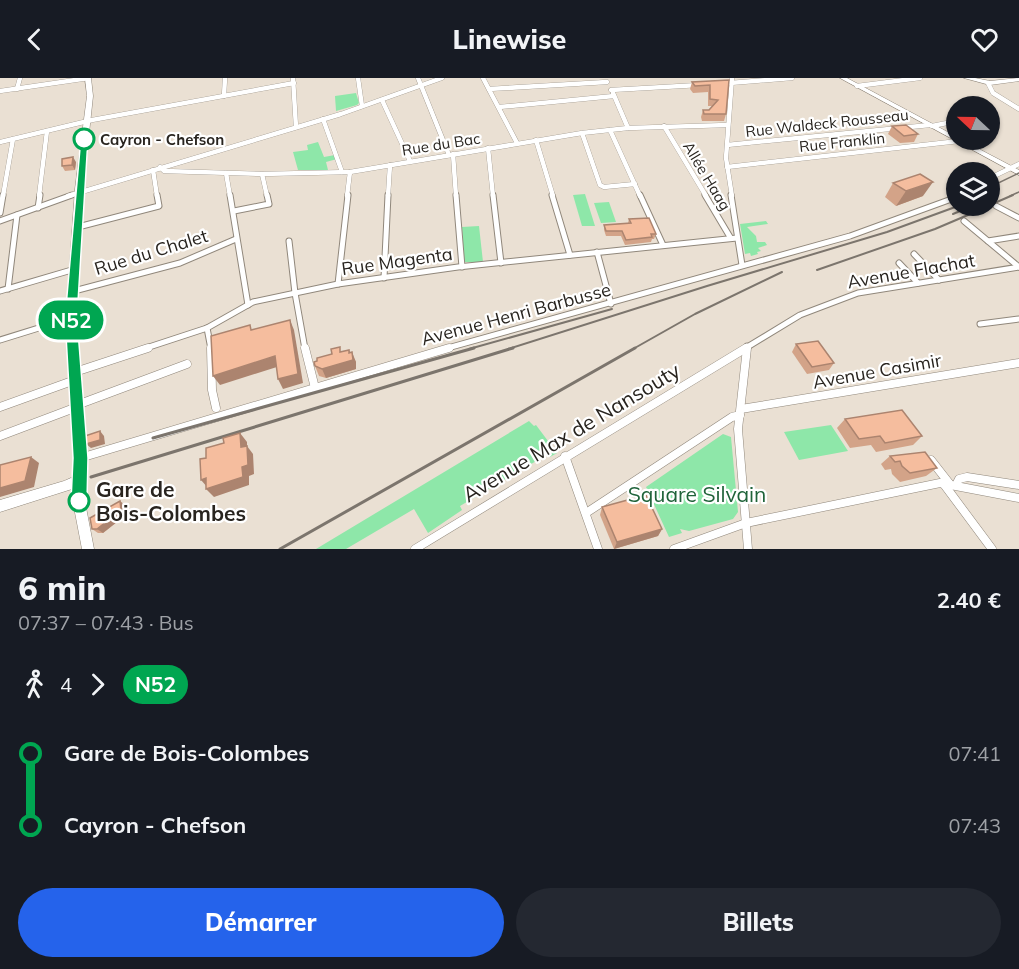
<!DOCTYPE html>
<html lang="fr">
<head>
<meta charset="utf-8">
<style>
	:root { --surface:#171b24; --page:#242831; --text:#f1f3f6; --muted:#9ea1a6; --accent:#2563eb }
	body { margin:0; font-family:Mulish,sans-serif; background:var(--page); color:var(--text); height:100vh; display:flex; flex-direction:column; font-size:22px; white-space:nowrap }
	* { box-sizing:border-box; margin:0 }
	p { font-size:20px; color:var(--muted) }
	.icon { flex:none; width:33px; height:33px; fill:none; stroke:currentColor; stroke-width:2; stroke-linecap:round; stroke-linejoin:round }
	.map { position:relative; height:471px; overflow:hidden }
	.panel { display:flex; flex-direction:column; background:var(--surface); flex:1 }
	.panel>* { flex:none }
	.badge { padding:0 12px; border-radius:20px; font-size:21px; line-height:39px }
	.needle { width:39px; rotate:292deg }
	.controls { position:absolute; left:946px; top:18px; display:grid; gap:12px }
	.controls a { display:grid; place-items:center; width:54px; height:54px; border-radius:50%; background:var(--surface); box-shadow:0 2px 4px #0004; font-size:30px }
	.map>.badge { position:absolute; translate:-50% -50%; box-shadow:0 0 0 3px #fff }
	.legs { display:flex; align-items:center; gap:9px; height:66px; padding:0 18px; font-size:20px }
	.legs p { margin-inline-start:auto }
	.summary { display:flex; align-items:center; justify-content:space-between; height:102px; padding:0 18px }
	h1 { font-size:33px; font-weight:800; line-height:45px }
	.cta { display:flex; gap:12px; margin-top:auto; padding:12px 18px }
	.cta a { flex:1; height:69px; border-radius:36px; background:var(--accent); color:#fff; font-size:24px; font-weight:800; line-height:69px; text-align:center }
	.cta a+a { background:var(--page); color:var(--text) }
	ul { padding:0 18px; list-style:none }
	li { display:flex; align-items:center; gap:21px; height:72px; font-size:22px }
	li i { display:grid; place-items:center; width:9px; height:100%; margin:0 8px; background:currentColor }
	li i::after { content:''; width:15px; height:15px; margin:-8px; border:4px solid; border-radius:50%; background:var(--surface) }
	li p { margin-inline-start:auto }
	li:first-child i { background:linear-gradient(#0000 50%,currentColor 0) }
	li:last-child i { background:linear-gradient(currentColor 50%,#0000 0) }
	header { display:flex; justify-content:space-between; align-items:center; height:78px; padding:0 18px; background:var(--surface); font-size:27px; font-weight:800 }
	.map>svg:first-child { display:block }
	.green { fill:#8ee7a9 }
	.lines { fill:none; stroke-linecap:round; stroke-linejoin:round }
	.street-far2-casing { stroke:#90877b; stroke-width:5 }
	.street-far1-casing { stroke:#90877b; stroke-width:7 }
	.street-casing { stroke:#90877b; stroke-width:9 }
	.secondary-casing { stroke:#90877b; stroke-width:1 }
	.street-far2 { stroke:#fff; stroke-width:4.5 }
	.street-far1 { stroke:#fff; stroke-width:5 }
	.street { stroke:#fff; stroke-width:8 }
	.secondary { fill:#fff; fill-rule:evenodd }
	.rail-far2 { stroke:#7c756d; stroke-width:1.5 }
	.rail-far1 { stroke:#7c756d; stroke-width:2 }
	.rail { stroke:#7c756d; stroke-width:3 }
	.secondary-bridge-casing { stroke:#90877b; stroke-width:13; stroke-linecap:butt }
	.secondary-bridge { stroke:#fff; stroke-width:11 }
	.wall { fill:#d3a388 }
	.shaded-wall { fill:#ac846f }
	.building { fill:#f5bd9e; stroke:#ac846f; stroke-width:1.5 }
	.line-1 { fill:#00a651; stroke:#fff; stroke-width:1.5 }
	.stop-1-dot { fill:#fff; stroke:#00a651; stroke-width:3 }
	.labels { text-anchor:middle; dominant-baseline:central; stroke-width:4.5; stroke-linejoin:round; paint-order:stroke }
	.far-street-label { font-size:15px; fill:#28241f; stroke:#fff }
	.far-stop-label { font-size:15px; font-weight:bold; fill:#28241f; stroke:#fff; text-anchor:start }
	.street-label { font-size:18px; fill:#28241f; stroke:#fff }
	.near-street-label { font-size:21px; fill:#28241f; stroke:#fff }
	.near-stop-label { font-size:21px; font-weight:bold; fill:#28241f; stroke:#fff; text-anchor:start }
	.near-park-label { font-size:21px; fill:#1f6339; stroke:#fff }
</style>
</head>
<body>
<header><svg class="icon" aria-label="back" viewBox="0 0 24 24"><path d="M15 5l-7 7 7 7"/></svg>Linewise<svg class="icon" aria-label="heart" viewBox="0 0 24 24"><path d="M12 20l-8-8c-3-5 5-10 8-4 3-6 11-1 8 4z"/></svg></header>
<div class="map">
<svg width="1019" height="471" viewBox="0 0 1019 471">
	<rect width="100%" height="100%" fill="#eae0d3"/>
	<g class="green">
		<polygon points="356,15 359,25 357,27 336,33 335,18"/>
		<polygon points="318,64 324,79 335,77 337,81 326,84 328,92 298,92 293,74 308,72 307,67"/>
		<polygon points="585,116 595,148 582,148 573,117"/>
		<polygon points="609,124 616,144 601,145 594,125"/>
		<polygon points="766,143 768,146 747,149 756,158 757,164 765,164 767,167 758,170 761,173 757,174 758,176 751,178 750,175 745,176 740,146"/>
		<polygon points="479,148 483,184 464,184 462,149"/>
		<polygon points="529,343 534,348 536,347 557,375 550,379 548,376 460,428 462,432 428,455 414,431 346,471 316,471"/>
		<polygon points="831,347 848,373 799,382 784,354"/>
		<polygon points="723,356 731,359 738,434 733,441 689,453 680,451 682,455 669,459 646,409"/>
	</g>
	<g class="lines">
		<g class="street-far2-casing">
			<g id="street-far2">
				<polyline points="293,0 296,49"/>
				<polyline points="358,0 362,28"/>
				<polyline points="418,0 449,77"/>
				<polyline points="483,0 517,65"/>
				<polyline points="730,5 792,0"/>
				<polyline points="988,5 993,15 1019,31"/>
				<polyline points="857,8 920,0"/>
				<polyline points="17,11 20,0"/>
				<polyline points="489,11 607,4"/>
				<polyline points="611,12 699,7"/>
				<polyline points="0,13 89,0"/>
				<polyline points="613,15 628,50"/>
				<polyline points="224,18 225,0"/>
				<polyline points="382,22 410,83"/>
				<polyline points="499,29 614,18"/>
				<polyline points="323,41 342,94"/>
				<polyline points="664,48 706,118"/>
				<polyline points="932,48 957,43"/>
				<polyline points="610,52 640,118"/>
				<polyline points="582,55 600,107 604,109 635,106"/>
				<polyline points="536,62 553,118"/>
				<polyline points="0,64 92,42 294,5"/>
				<polyline points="727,67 930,47"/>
				<polyline points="488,70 493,118"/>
				<polyline points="453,76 456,118"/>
				<polyline points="160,89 164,93 262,96 350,94 582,55 628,50 728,47"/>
				<polyline points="727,89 959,63"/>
				<polyline points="153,92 157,118"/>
				<polyline points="226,95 230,118"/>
				<polyline points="262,96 267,118"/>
				<polyline points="990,100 1019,86"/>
				<polyline points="3,118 13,61"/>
				<polyline points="39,118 47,53"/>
				<polyline points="68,118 341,36 442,0"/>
				<polyline points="347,118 350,94"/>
				<polyline points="388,118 390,87"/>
				<polyline points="732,118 726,80 732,0"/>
			</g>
		</g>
		<g class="street-far1-casing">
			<g id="street-far1">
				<polyline points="230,117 248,227"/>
				<polyline points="456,117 462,189"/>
				<polyline points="493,117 501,185"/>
				<polyline points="552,117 570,177"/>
				<polyline points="640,117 663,167"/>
				<polyline points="705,117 730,159"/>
				<polyline points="731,117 742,187"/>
				<polyline points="996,128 1019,140"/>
				<polyline points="38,130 40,117"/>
				<polyline points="234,133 269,126 267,117"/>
				<polyline points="0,135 3,117"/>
				<polyline points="0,143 72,117"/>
				<polyline points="964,143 1019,189"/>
				<polyline points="78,149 159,128 157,117"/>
				<polyline points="289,163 295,215 305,271"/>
				<polyline points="988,163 1019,158"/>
				<polyline points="597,174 611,226"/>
				<polyline points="914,176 939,202"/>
				<polyline points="899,185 918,205"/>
				<polyline points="384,200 388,117"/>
				<polyline points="338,206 348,117"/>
				<polyline points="8,211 17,137"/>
				<polyline points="0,213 75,191"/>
				<polyline points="74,213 180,185 236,161"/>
				<polyline points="980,246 1019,241"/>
				<polyline points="207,250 211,271"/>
				<polyline points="0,262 71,240"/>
				<polyline points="143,271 207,250 253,224 338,206 458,189 737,160"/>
				<polyline points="444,271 850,158 957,119"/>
				<polyline points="744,271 800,237 858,215 1019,189"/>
				<polyline points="747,271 747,268"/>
			</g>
		</g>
		<g class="street-casing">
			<g id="street">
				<polyline points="211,270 212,312 216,330"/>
				<polyline points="305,270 315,310"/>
				<polyline points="747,270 738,351 748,471"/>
				<polyline points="75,294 148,270"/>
				<polyline points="77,327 187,286"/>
				<polyline points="0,329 75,302"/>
				<polyline points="741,331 1019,285"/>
				<polyline points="0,358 77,329"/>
				<polyline points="565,378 598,471"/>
				<polyline points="80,380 449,270"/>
				<polyline points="931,382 949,405"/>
				<polyline points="943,405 992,471"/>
				<polyline points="956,407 959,401 967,399 1019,407"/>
				<polyline points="586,435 732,339 740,337"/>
				<polyline points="415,471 746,270"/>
				<polyline points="674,471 746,445 940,405 1019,420"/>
			</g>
		</g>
		<g class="secondary-casing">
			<g id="secondary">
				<polygon points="85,0 91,0 93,18 83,111 76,240 86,380 84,384 80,385 76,384 74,380 66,240 75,111 87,18"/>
				<polygon points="840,0 847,0 957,59 957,62 962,62 1019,92 1019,97"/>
				<polygon points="964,0 975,0 990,3 1019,0 1019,3 990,7"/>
				<polygon points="78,397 82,398 84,402 84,419 94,471 82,471 72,419 72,411 0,434 0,422 64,403"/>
			</g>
		</g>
		<use href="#street-far2" class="street-far2"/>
		<use href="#street-far1" class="street-far1"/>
		<use href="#street" class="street"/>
		<use href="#secondary" class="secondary"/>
		<g class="rail-far2">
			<polyline points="990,109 1019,95"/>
			<polyline points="1010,118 1019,114"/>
		</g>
		<g class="rail-far1">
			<polyline points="990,127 1013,117"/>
			<polyline points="953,136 972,128"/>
			<polyline points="817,192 935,151 989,128"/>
			<polyline points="469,271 612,231"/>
			<polyline points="508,271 707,208 887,154 958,128"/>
			<polyline points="633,271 695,236 782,194"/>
		</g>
		<g class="rail">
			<polyline points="153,360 474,270"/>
			<polyline points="91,399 513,270"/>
			<polyline points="280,471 635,270"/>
		</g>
		<g class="secondary-bridge-casing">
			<polyline id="secondary-bridge" points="78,402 80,380"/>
		</g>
		<use href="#secondary-bridge" class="secondary-bridge"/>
	</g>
	<g class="wall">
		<polygon points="729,2 726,36 724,43 702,43 701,39 703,32 709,32 712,28 708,28 708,14 693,15 690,11 692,4"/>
		<polygon points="892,48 918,56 914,64 900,65 888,56"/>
		<polygon points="76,84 75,92 65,93 62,88"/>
		<polygon points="893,105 923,118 896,128 885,119"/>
		<polygon points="629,141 656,156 654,161 652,161 651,164 625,167 621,158 606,158 604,152 604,147 628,145"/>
		<polygon points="796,266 834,285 829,292 807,296 792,274"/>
		<polygon points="349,272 356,284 356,291 326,300 319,298 315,288 342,274"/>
		<polygon points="845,341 922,358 913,367 876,374 871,367 850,370 837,350"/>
		<polygon points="890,378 937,390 926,398 900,404 892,396 891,391 885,392 881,386"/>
		<polygon points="125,427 127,436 103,455 98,455 92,451"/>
		<polygon points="602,429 662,451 658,458 614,471 600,437"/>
	</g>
	<g class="shaded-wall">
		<polygon points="73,79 76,84 75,92 72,87"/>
		<polygon points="933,104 923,118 896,128 906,113"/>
		<polygon points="290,242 294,252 303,305 283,311 278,301"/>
		<polygon points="349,272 352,282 352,274 356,284 356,291 326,300 322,291 349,275"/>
		<polygon points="275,278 280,288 220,307 213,298"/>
		<polygon points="100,353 104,358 105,366 91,370 86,366"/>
		<polygon points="240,355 247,364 247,368 253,376 254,396 249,398 249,407 214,419 206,411 208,410 201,402"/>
		<polygon points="31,379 39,385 34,409 0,419 0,410"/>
		<polygon points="120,423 125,427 127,436 103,455 97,451"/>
		<polygon points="662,451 658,458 614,471 617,464"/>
	</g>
	<g class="building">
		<polygon points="729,2 726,36 704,36 703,32 709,32 718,22 710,21 710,7 695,8 692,4"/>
		<polygon points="906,47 918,56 904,58 892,48"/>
		<polygon points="73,79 72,87 62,88 62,81"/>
		<polygon points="920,96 933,104 906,113 893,105"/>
		<polygon points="649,140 656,156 651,156 652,159 626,162 622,153 606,153 604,147 631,145 629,141"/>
		<polygon points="290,242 298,296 278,301 275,278 213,298 211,258 250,247 251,252"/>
		<polygon points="818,263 834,285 812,289 796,266"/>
		<polygon points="340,269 340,274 349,272 349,275 352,274 353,282 322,291 315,288 314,284 317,283 317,280 332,276 331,271"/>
		<polygon points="902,332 922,358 885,365 880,358 859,361 845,341"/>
		<polygon points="100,353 100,362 86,366 83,364 82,359"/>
		<polygon points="240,355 241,369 247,368 248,387 242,389 243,399 206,411 206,400 201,402 200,381 206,380 206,370 224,365 223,360"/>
		<polygon points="925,374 937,390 910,395 902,388 900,383 895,384 890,378"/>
		<polygon points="31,379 25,403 0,410 0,387"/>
		<polygon points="646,417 662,451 617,464 602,429"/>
		<polygon points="120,423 121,432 97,451 92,451 90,440"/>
	</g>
	<polygon class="line-1" points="81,59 88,61 77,240 88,380 87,423 84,429 79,431 73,429 71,423 73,380 65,240"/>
	<g class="stop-1-dot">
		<circle cx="84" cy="61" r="10"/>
		<circle cx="79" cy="423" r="10"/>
	</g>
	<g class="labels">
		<g class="far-street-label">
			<text transform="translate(827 45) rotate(-6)">Rue Waldeck Rousseau</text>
			<text transform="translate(842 64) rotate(-6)">Rue Franklin</text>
			<text transform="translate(441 66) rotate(-9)">Rue du Bac</text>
			<text transform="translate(707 98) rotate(59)">Allée Haag</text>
		</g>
		<g class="far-stop-label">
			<text x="100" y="61">Cayron - Chefson</text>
		</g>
		<g class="street-label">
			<text transform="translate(151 174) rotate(-17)">Rue du Chalet</text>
			<text transform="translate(397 183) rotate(-8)">Rue Magenta</text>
			<text transform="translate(911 193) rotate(-10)">Avenue Flachat</text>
			<text transform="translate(516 236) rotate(-15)">Avenue Henri Barbusse</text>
			<text transform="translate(877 293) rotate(-10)">Avenue Casimir</text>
		</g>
		<g class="near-street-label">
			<text transform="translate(571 354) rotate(-31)">Avenue Max de Nansouty</text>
		</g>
		<g class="near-stop-label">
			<text x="96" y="411">Gare de<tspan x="96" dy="24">Bois-Colombes</tspan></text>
		</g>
		<g class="near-park-label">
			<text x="697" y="416">Square Silvain</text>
		</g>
	</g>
</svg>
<div class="controls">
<a><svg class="needle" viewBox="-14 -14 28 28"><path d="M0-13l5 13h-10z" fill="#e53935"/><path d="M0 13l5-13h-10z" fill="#9ea1a6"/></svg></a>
<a><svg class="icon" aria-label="layers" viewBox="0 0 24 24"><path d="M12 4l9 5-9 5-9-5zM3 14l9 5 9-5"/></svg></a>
</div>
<b class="badge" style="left:71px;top:242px;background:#00a651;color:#fff">N52</b>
</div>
<section class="panel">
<div class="summary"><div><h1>6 min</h1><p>07:37 – 07:43 · Bus</p></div><b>2.40 €</b></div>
<div class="legs"><svg class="icon" aria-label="walk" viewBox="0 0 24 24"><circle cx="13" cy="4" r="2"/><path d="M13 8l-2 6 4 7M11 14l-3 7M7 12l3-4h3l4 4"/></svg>4<svg class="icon" aria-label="forward" viewBox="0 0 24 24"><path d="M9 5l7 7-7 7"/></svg><b class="badge" style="background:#00a651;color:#fff">N52</b></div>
<ul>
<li><i style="color:#00a651"></i><b>Gare de Bois-Colombes</b><p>07:41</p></li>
<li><i style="color:#00a651"></i><b>Cayron - Chefson</b><p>07:43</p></li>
</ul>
<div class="cta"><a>Démarrer</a><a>Billets</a></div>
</section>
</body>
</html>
